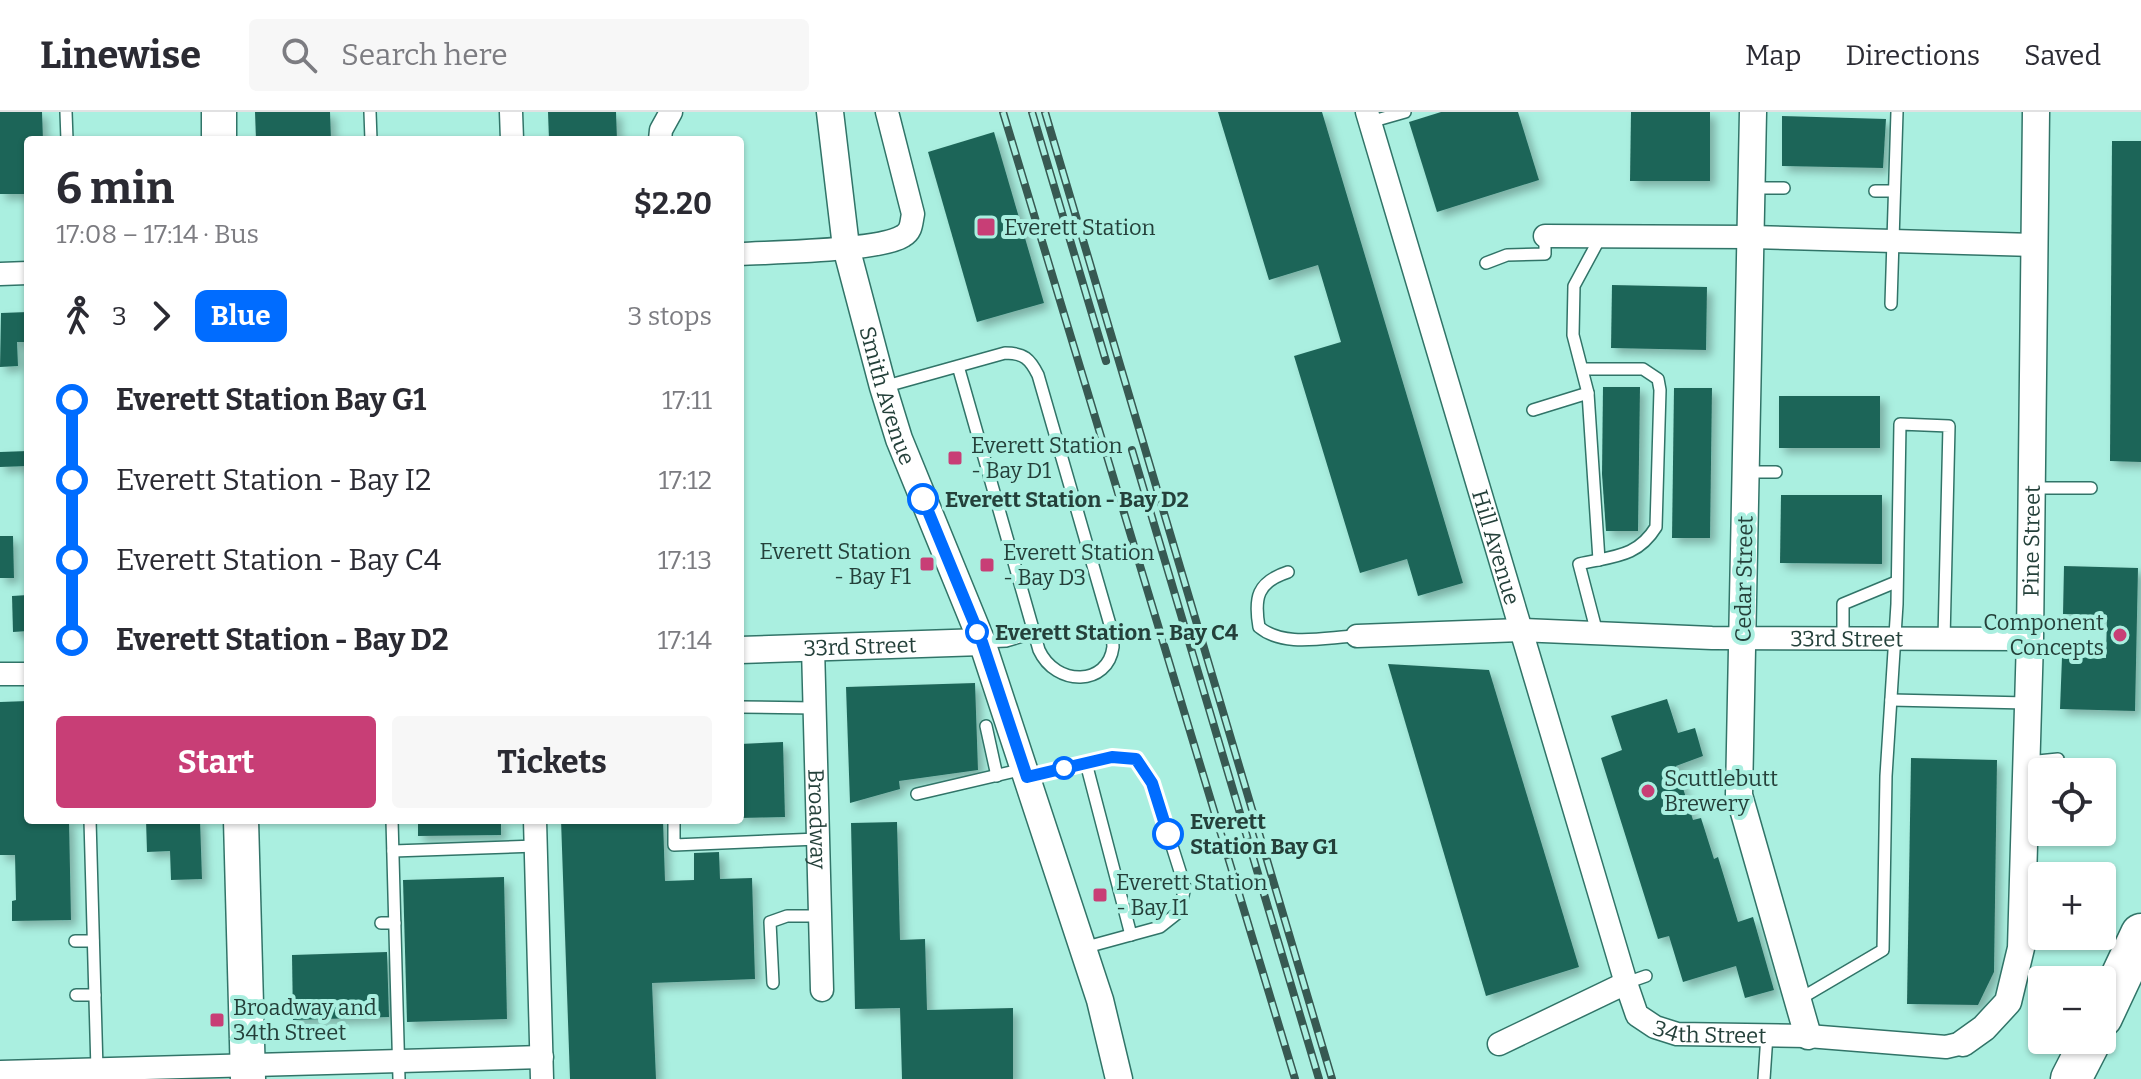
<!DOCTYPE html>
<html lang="en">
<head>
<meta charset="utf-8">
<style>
	:root { --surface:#fff; --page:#f7f7f7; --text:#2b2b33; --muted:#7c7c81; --line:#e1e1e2; --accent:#c83e76 }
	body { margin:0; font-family:Bitter,serif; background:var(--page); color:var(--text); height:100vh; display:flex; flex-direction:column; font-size:30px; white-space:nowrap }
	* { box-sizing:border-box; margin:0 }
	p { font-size:26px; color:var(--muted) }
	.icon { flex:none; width:44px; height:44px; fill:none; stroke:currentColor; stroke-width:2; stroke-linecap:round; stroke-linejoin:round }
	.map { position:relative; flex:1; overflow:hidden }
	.panel { position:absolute; left:24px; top:24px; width:720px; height:688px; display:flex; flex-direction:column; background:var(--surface); border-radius:8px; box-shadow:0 2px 6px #0004 }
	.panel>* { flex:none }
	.badge { padding:0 16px; border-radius:12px; font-size:28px; line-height:52px }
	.tools { position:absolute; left:2028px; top:646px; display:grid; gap:16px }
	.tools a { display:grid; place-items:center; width:88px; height:88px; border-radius:8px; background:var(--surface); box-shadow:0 2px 6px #0004; font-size:40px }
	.map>.badge { position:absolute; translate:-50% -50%; box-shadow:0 0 0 4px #fff }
	.legs { display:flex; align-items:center; gap:12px; height:88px; padding:0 32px; font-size:26px }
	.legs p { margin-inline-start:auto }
	.summary { display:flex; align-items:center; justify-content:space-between; height:136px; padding:0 32px }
	h1 { font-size:44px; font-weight:700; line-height:60px }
	.cta { display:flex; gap:16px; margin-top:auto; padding:16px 32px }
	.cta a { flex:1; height:92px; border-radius:8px; background:var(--accent); color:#fff; font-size:32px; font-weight:700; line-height:92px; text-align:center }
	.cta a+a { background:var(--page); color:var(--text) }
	ul { padding:0 32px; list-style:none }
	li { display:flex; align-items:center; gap:28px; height:80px; font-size:30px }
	li i { display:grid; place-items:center; width:12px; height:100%; margin:0 10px; background:currentColor }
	li i::after { content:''; width:20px; height:20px; margin:-10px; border:6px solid; border-radius:50%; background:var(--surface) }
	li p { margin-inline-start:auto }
	li:first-child i { background:linear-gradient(#0000 50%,currentColor 0) }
	li:last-child i { background:linear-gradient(currentColor 50%,#0000 0) }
	header { display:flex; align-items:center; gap:48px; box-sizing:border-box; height:112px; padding:0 40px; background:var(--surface); border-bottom:2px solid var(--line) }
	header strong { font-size:38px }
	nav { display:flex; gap:44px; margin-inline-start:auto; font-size:28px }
	.search { width:560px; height:72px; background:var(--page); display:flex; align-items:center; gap:20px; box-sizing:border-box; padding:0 28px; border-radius:8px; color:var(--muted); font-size:30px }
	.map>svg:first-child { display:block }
	.building { fill:#1f6559; filter:url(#shadow) }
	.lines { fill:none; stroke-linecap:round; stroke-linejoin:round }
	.service-casing { stroke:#317468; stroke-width:14 }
	.minor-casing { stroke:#317468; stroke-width:25 }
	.tertiary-casing { stroke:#317468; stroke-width:29 }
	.primary-casing { stroke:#317468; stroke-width:37 }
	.motorway-casing { stroke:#317468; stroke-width:43 }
	.service { stroke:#fff; stroke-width:11 }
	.minor { stroke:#fff; stroke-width:22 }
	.tertiary { stroke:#fff; stroke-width:26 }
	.primary { stroke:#fff; stroke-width:34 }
	.motorway { stroke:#fff; stroke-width:40 }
	.rail-casing { stroke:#375952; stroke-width:8 }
	.rail { stroke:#aaefe0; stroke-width:5; stroke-dasharray:15; stroke-linecap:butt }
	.line-1-casing { stroke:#fff; stroke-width:18 }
	.line-1 { stroke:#006cff; stroke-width:12 }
	.poi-dot { fill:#c83e76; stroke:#aaefe0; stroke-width:3 }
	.stop-1-dot { fill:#fff; stroke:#006cff; stroke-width:4 }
	.labels { text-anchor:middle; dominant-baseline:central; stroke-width:8; stroke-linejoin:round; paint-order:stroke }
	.poi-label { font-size:22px; fill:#24403a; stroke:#aaefe0; text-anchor:start }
	.street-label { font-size:22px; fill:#24403a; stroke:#aaefe0 }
	.stop-label { font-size:22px; font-weight:bold; fill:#24403a; stroke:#aaefe0; text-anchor:start }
</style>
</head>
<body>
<header>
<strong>Linewise</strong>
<div class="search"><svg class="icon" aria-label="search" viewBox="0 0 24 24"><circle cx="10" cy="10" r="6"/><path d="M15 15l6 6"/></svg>Search here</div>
<nav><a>Map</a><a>Directions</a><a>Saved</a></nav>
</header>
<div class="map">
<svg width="2141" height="967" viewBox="0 0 2141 967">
	<defs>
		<filter id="shadow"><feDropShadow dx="5.5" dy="5.5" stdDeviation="4" flood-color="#0004"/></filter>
	</defs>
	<rect width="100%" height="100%" fill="#aaefe0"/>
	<g class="building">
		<polygon points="0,0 42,0 43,28 28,28 28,82 0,82"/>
		<polygon points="255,0 330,0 331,28 256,28"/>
		<polygon points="548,0 616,0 617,28 549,28"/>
		<polygon points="1218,0 1322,0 1463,471 1418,484 1407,447 1360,461 1294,244 1341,230 1318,153 1269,168"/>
		<polygon points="1441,0 1518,0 1539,68 1437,100 1409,10"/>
		<polygon points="1631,0 1710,0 1710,69 1630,69"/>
		<polygon points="1782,4 1886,7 1883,56 1782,54"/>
		<polygon points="994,20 1044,191 977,210 928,40"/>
		<polygon points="2112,29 2141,29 2141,350 2110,349"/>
		<polygon points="1612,173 1707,175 1706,238 1611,236"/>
		<polygon points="28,200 28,222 24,222 24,230 17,230 18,254 0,255 1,201"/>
		<polygon points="1603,275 1640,275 1638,419 1606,419 1602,362"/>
		<polygon points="1674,276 1712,276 1710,426 1672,426"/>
		<rect x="1779" y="284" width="101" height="52"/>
		<polygon points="28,339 28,354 0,355 0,340"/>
		<polygon points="1781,383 1882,383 1882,452 1780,451"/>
		<polygon points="0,424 13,424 14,466 0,466"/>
		<polygon points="2064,454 2138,456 2135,599 2060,597 2062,545 2106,546 2107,503 2063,502"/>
		<polygon points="28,483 28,519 13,520 12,484"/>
		<polygon points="1388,552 1489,558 1579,855 1486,884"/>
		<polygon points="975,571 978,658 899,669 900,677 850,691 846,575"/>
		<polygon points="1667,587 1678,621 1695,616 1703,644 1676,654 1693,708 1701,706 1714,747 1718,745 1738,810 1753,805 1774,878 1745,886 1736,854 1683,870 1669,824 1658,827 1601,646 1622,638 1611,604"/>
		<polygon points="28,589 28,708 69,708 71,808 12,809 12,789 16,788 15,743 0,743 0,590"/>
		<polygon points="783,630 785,705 740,706 740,632"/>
		<polygon points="1911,646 1997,648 1994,860 1978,893 1907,892"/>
		<polygon points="146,708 200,708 202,767 171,768 170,739 147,740"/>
		<polygon points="418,708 501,708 501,723 418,724"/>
		<polygon points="561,708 663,708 665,769 694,768 694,741 719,740 720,767 752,766 755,867 652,871 656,967 570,967"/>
		<polygon points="897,710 900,828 925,827 927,898 1013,896 1013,967 902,967 900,896 855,897 851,711"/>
		<polygon points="504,765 507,907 407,910 403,768"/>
		<polygon points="387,840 389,905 293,908 292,843"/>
	</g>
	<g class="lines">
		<g class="service-casing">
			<g id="service">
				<polyline points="66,0 67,28"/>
				<polyline points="370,0 371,28"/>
				<polyline points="1370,10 1405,0"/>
				<polyline points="1752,76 1784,76"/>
				<polyline points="1875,79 1893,79"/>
				<polyline points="1486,151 1507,143 1545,142 1545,124"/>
				<polyline points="1891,192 1897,0"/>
				<path d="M1583,257H1643L1658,267L1660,278L1656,415C1637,446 1612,444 1579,452L1597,521"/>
				<path d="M883,275L1005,241C1024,241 1030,247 1038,263L1111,516C1111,521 1113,529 1113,535C1108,574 1056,575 1039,538L958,254"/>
				<polyline points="1588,281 1599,448"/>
				<polyline points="1533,298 1588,281 1573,223 1574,174 1601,124"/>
				<polyline points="1747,360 1776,360"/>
				<polyline points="2032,376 2091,376"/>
				<path d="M1288,460C1257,470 1254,486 1259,515C1284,536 1326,525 1357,524"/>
				<polyline points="1843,526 1843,492 1896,470"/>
				<polyline points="983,530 1006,529 1033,521"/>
				<polyline points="1891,588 2027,591"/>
				<polyline points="740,595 815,596"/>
				<polyline points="986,614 997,664"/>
				<polyline points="2027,650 2058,647"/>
				<polyline points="1086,651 1131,823"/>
				<polyline points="1027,665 1112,645 1136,647 1152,671 1185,775 1179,800 1160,815 1083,836"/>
				<polyline points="917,682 1024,657"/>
				<polyline points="90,708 97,958"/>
				<polyline points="392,708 399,967"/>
				<polyline points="674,708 674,733 818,727"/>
				<polyline points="393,739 536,734"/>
				<polyline points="381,811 395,811"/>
				<polyline points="75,829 93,829"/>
				<polyline points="773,871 770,810 787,804 820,804"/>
				<polyline points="1626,871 1646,864"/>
				<polyline points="76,883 95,883"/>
				<polyline points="1798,888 1883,838 1886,664 1897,492 1900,312 1949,314 1944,527"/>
				<polyline points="1764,967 1767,923"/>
			</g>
		</g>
		<g class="minor-casing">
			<g id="minor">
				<polyline points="511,0 512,28"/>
				<path id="s1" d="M1367,0L1626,871"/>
				<polyline points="660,28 661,18 671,0"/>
				<polyline points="1545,124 1751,125 2035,133"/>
				<path d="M740,142C772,140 880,139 903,124C912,119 911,111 913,102L887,0"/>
				<polyline points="0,162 28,161"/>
				<path id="s2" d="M1357,524L1521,518L1712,526L2030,527"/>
				<path id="s3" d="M813,535L822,878"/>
				<polyline points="0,562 28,562"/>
				<polyline points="535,708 542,967"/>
				<path id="s4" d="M1499,932L1626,871L1637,903L1655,915L1677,922L1808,924L1946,935L1963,931"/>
				<polyline points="0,960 542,945"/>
			</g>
		</g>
		<g class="tertiary-casing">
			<g id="tertiary">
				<path id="s5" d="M830,0L846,135L883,275L899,327L982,530L1100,888L1119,967"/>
				<polyline points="1753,0 1739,683 1808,924"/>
				<path id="s6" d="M740,538L982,530"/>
				<path id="s7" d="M1963,931L1984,916L2008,890L2021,836L2030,527L2036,0"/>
			</g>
		</g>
		<g class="primary-casing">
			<g id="primary">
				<polyline points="219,0 219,28"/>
				<polyline points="241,708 248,967"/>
			</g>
		</g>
		<g class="motorway-casing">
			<g id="motorway">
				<polyline points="2102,905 2141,822"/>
				<polyline points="2071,967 2091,928"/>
			</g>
		</g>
		<use href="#service" class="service"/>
		<use href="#minor" class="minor"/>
		<use href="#tertiary" class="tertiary"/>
		<use href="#primary" class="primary"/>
		<use href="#motorway" class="motorway"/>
		<g class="rail-casing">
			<g id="rail">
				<polyline points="1003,0 1295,967"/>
				<polyline points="1032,0 1106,249"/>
				<polyline points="1045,0 1332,967"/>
				<polyline points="1132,338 1319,967"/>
			</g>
		</g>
		<use href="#rail" class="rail"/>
	</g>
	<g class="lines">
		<g class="line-1-casing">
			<polyline id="line-1" points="923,387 982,530 1027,665 1112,645 1136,647 1152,671 1168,722"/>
		</g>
		<use href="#line-1" class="line-1"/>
	</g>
	<g class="poi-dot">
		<rect x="976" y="105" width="20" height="20" rx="4"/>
		<rect x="947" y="338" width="16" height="16" rx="4"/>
		<rect x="919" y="444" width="16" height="16" rx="4"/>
		<rect x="979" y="445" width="16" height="16" rx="4"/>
		<circle cx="2120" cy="523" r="8"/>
		<circle cx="1648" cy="679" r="8"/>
		<rect x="1092" y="775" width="16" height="16" rx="4"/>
		<rect x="209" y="900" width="16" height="16" rx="4"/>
	</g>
	<g class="stop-1-dot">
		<circle cx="923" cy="387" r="14"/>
		<circle cx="977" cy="520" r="10"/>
		<circle cx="1064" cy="656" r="10"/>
		<circle cx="1168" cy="722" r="14"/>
	</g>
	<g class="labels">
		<g class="poi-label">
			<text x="1004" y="115">Everett Station</text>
			<text x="971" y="333">Everett Station<tspan x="971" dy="25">- Bay D1</tspan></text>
			<text x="911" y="439" text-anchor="end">Everett Station<tspan x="911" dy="25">- Bay F1</tspan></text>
			<text x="1003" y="440">Everett Station<tspan x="1003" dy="25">- Bay D3</tspan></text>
			<text x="2104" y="510" text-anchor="end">Component<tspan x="2104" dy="25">Concepts</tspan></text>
			<text x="1664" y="666">Scuttlebutt<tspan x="1664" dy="25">Brewery</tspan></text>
			<text x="1116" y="770">Everett Station<tspan x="1116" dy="25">- Bay I1</tspan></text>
			<text x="233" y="895">Broadway and<tspan x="233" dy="25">34th Street</tspan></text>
		</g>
		<g class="street-label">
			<text stroke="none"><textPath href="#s5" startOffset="290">Smith Avenue</textPath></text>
			<text stroke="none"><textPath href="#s7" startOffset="524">Pine Street</textPath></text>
			<text stroke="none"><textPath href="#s1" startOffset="454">Hill Avenue</textPath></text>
			<text transform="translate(1744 467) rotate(-89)">Cedar Street</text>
			<text stroke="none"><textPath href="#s2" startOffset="490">33rd Street</textPath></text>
			<text stroke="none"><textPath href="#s6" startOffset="120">33rd Street</textPath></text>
			<text stroke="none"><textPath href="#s3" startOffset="172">Broadway</textPath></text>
			<text stroke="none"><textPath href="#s4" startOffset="252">34th Street</textPath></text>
		</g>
		<g class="stop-label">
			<text x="945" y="387">Everett Station - Bay D2</text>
			<text x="995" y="520">Everett Station - Bay C4</text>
			<text x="1190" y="709">Everett<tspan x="1190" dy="25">Station Bay G1</tspan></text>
		</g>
	</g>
</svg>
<div class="tools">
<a><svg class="icon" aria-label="locate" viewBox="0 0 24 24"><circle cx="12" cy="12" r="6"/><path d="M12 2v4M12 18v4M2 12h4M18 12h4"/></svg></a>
<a>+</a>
<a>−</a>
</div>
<section class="panel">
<div class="summary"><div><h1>6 min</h1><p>17:08 – 17:14 · Bus</p></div><b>$2.20</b></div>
<div class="legs"><svg class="icon" aria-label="walk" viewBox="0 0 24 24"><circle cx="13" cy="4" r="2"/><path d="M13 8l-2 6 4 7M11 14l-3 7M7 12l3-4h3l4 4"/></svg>3<svg class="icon" aria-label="forward" viewBox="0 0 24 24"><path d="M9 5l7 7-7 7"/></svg><b class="badge" style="background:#006cff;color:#fff">Blue</b><p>3 stops</p></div>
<ul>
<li><i style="color:#006cff"></i><b>Everett Station Bay G1</b><p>17:11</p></li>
<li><i style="color:#006cff"></i><span>Everett Station - Bay I2</span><p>17:12</p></li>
<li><i style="color:#006cff"></i><span>Everett Station - Bay C4</span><p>17:13</p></li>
<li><i style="color:#006cff"></i><b>Everett Station - Bay D2</b><p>17:14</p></li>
</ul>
<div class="cta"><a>Start</a><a>Tickets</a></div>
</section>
</div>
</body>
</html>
